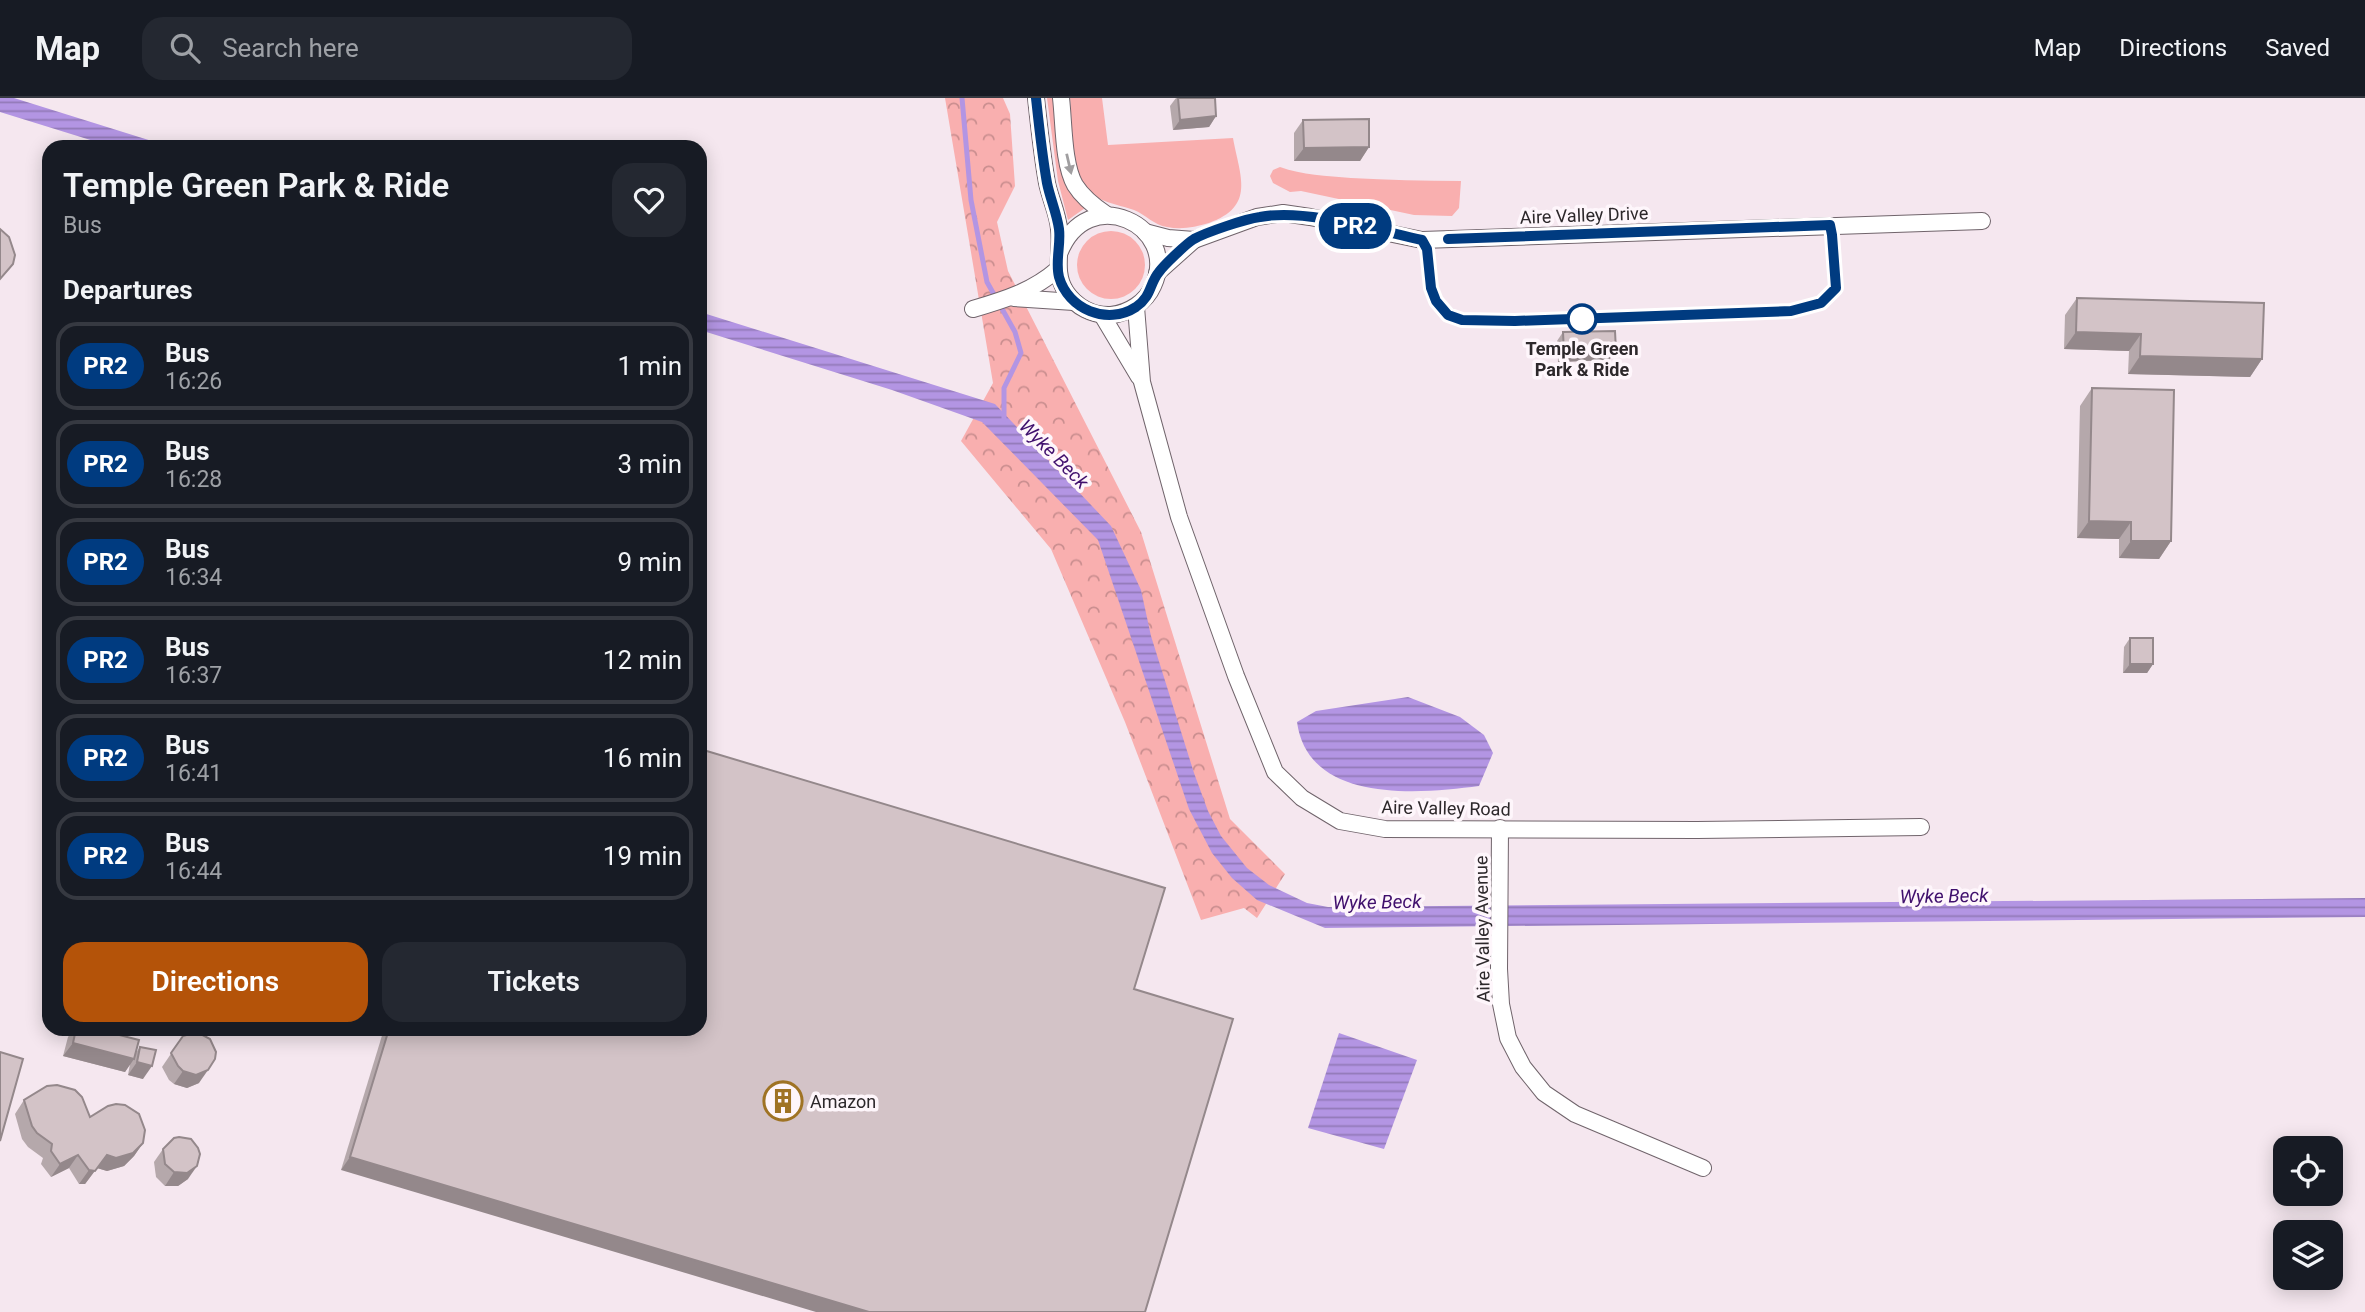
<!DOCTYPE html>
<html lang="en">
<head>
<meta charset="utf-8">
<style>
	:root { --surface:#171b24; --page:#242831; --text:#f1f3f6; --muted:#9ea1a6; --line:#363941; --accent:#b45309 }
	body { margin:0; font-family:Roboto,sans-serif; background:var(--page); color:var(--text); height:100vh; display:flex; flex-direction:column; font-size:26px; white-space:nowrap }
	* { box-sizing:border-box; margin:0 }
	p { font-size:23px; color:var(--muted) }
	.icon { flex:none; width:38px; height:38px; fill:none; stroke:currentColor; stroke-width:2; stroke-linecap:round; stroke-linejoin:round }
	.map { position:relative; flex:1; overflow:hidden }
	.details { position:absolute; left:42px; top:42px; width:665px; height:896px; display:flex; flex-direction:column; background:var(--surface); border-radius:21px; box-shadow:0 4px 18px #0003 }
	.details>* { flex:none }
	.badge { padding:0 14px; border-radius:23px; font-size:24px; line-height:46px }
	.controls { position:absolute; left:2273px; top:1038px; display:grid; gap:14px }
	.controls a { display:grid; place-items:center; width:70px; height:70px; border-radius:14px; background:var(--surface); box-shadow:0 4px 18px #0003; font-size:35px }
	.map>.badge { position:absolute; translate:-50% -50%; box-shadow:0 0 0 4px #fff }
	h2 { padding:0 21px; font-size:26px; line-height:63px }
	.round { display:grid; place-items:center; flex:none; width:74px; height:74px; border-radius:21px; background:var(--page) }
	.overview { display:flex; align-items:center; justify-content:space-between; height:119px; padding:0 21px }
	h1 { font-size:33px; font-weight:600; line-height:52px }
	.button { display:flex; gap:14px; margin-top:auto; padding:14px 21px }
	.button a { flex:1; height:80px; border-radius:21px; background:var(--accent); color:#fff; font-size:28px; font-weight:600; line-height:80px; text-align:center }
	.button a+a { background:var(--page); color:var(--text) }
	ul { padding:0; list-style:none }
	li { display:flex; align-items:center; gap:21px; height:88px; margin:0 14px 10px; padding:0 7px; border:4px solid var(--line); border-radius:21px }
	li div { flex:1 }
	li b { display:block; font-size:26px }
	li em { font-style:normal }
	li .badge { min-width:77px; font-weight:700; text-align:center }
	header { display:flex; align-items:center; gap:42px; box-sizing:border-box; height:98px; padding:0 35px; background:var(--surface); border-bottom:2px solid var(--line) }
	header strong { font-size:33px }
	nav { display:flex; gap:38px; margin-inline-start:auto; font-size:24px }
	.search { width:490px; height:63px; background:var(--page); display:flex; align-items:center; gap:18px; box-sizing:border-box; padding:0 24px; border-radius:21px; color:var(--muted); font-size:26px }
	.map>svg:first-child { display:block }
	.green { fill:#f9afaf }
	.forest { fill:url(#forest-crowns) }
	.water { fill:url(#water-rules) }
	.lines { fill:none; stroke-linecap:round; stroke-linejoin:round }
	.stream { stroke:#b395e3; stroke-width:5 }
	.street-casing { stroke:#70646b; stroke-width:18 }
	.street { stroke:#fff; stroke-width:16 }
	.wall { fill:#b5a8ab }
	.shaded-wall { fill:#94888b }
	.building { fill:#d3c3c7; stroke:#94888b; stroke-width:2 }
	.oneway { fill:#a09ea0 }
	.line-casing { stroke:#fff; stroke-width:16 }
	.line { stroke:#003b80; stroke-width:10 }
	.stop-dot { fill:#fff; stroke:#003b80; stroke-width:3.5 }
	.labels { text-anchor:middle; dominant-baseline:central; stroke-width:7; stroke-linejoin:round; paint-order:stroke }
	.street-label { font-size:18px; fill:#2d282b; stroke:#fef6fb }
	.stop-label { font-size:18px; font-weight:bold; fill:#2d282b; stroke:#fef6fb }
	.poi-label { font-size:18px; fill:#2d282b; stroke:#fef6fb; text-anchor:start }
	.water-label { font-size:19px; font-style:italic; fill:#40106d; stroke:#fef6fb }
</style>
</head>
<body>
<header>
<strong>Map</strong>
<div class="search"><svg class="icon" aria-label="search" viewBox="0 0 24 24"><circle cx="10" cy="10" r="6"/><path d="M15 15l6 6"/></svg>Search here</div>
<nav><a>Map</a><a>Directions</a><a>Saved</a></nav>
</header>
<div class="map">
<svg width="2365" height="1214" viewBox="0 0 2365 1214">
	<defs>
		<pattern id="forest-crowns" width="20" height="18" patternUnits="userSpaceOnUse" patternTransform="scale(1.75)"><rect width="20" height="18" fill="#f9afaf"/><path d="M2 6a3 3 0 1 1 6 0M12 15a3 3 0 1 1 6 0" fill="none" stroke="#ca8e8f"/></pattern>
		<pattern id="water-rules" width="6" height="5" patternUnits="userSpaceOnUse" patternTransform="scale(1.75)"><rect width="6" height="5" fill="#b395e3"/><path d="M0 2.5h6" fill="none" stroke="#927ab8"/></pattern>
	</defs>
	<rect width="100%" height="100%" fill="#f5e7ef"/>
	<g class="green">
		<path d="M1047,0H1053C1057,38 1055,83 1085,110L1068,122L1058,83Z"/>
		<path d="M1070,0H1102L1108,47L1233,40C1240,79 1256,108 1209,125C1195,129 1182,132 1167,129C1154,127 1146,117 1134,112C1118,106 1097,105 1086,89C1070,66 1073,27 1070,0Z"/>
		<path d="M1280,69C1302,77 1327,78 1351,80C1388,82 1424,83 1461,83L1459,110L1452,118L1414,117L1301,93L1290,94L1273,85L1270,78L1273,72Z"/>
		<circle cx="1111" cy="167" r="34"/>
	</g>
	<polygon class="forest" points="945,0 1003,0 1010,16 1015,88 997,124 1008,173 1141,434 1230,721 1285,776 1257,820 1244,810 1201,822 1125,624 1051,451 961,343 993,285"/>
	<g class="water">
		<polygon points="0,0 14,0 171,49 113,49 0,14"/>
		<polygon points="700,214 995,306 1111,428 1141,492 1151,538 1194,675 1208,713 1221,738 1247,770 1269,787 1307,805 1328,809 2365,800 2365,819 1325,830 1257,802 1232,780 1212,755 1189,711 1098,442 982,324 892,292 700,232"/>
		<path d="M1408,599L1460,619L1484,637L1493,655L1479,688C1419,696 1308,706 1297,624L1316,613Z"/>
		<polygon points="1339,935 1417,962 1384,1051 1308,1030"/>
	</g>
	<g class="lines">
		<polyline class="stream" points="962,0 971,102 987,184 1015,234 1021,255 1004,290 1004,322"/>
		<g class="street-casing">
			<g id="street">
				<path d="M1036,0C1039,28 1042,57 1047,85C1050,100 1058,116 1059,131C1062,153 1053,174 1066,194C1076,209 1093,218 1111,217C1129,215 1146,204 1153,188C1181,128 1087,82 1059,156"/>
				<path d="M1061,0C1064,25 1063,66 1075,87C1083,100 1095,109 1107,117"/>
				<polyline points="1145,134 1168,140 1194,142 1257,119 1283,115 1310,119 1422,142 1982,123"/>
				<polyline points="1157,175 1194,142"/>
				<polyline points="1014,200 1074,204"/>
				<polyline points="1136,209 1142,284 1179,419 1236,578 1275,674 1302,700 1340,723 1385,731 1697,732 1921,729"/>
				<path d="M973,211C1004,202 1033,193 1058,171"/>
				<polyline points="1102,217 1139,279"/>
				<polyline points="1500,730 1499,871 1501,906 1508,940 1523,969 1544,995 1575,1016 1703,1070"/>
			</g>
		</g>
		<use href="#street" class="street"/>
	</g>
	<g class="wall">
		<polygon points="1176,0 1215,0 1216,18 1209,29 1173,32 1170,8"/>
		<polygon points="1303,22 1369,49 1360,63 1294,63 1294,35"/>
		<polygon points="2077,200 2262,261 2250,279 2128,276 2129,253 2064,251 2065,217"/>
		<polygon points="1563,234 1616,253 1609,262 1558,264 1557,243"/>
		<polygon points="2092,290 2171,443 2159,461 2119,460 2119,441 2077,440 2080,308"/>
		<polygon points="2130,540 2153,566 2147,575 2123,575 2124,549"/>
		<polygon points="74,931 96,931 135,956 140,949 143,981 128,977 130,966 125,974 63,958 68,939"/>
		<polygon points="384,931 700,931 341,1072"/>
		<polygon points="183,938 199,985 187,990 174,986 169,982 162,969"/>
		<polygon points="24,1002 90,1019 143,1045 134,1058 124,1068 107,1073 97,1070 85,1086 79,1086 69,1070 51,1079 41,1066 43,1060 28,1049 22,1041 15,1016"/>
		<polygon points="163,1051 188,1081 178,1088 165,1088 156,1079 154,1064"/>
	</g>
	<g class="shaded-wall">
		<polygon points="1216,18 1209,29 1173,32 1180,22"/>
		<polygon points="1369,49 1360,63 1294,63 1304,50"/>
		<polygon points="2076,234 2141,236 2129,253 2064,251"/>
		<polygon points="1616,253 1609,262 1558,264 1564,255"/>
		<polygon points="2140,258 2262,261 2250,279 2128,276"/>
		<polygon points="2089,423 2131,424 2119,441 2077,440"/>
		<polygon points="2131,443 2171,443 2159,461 2119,460"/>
		<polygon points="2130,566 2153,566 2147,575 2123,575"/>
		<polygon points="73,945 134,961 125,974 63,958"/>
		<polygon points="137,964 152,968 143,981 128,977"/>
		<polygon points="208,972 199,985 187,990 174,986 183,973"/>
		<polygon points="143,1045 134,1058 124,1068 107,1073 97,1070 85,1086 79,1086 89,1072 107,1057"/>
		<polygon points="78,1057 69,1070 51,1079 60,1066"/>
		<polygon points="350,1059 869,1214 816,1214 341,1072"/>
		<polygon points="197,1068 188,1081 178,1088 165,1088 174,1074"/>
	</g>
	<g class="building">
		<polygon points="1178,0 1215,0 1216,18 1180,22"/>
		<polygon points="1369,21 1369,49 1304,50 1303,22"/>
		<polygon points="0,131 9,139 15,157 13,166 0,181"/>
		<polygon points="2077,200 2264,205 2262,261 2140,258 2141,236 2076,234"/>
		<polygon points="1615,233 1616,253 1564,255 1563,234"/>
		<polygon points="2092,290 2174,292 2171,443 2131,443 2131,424 2089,423"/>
		<rect x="2130" y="540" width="23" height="26"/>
		<polygon points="700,651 1165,790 1134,891 1233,921 1145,1214 869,1214 350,1059 389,931 700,931"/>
		<polygon points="76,931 96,931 139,942 134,961 73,945"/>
		<polygon points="197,934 210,941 216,954 215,961 208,972 196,977 183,973 178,968 171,955 183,938"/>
		<polygon points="140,949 156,952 152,968 137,964"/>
		<polygon points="0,954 23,961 0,1043"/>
		<polygon points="57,987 75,992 82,999 90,1019 108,1008 116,1006 125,1007 139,1016 145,1032 143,1045 133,1055 116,1060 107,1057 95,1073 89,1072 78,1057 60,1066 51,1053 52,1046 37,1035 32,1028 24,1002 47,988"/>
		<polygon points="179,1039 191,1041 198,1050 200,1056 197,1068 187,1075 174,1074 165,1066 163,1051 174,1040"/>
	</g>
	<defs><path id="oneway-solid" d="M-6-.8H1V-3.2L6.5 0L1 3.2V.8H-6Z" transform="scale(1.75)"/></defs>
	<use class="oneway" href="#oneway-solid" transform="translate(1069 66) rotate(77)"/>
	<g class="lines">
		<g class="line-casing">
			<path id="line" d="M1036,0C1039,28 1042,57 1047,85C1050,100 1057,116 1059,131C1061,147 1055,164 1059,179C1068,211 1107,228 1136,209C1152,198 1149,186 1159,174C1164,167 1187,145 1194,141C1207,134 1245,121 1260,119C1305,110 1376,132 1422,142L1427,151L1431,190L1436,203L1448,217L1462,222L1515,223L1791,213L1821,205L1836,190L1832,137L1830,127L1448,141"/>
		</g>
		<use href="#line" class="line"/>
	</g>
	<defs>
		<g id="building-ring" transform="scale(2.0125)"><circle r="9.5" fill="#fef6fb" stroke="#9f7324" stroke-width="1.5"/><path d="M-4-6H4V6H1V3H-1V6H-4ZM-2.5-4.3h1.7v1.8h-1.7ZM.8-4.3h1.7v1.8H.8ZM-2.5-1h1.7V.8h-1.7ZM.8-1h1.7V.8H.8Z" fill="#9f7324"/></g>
	</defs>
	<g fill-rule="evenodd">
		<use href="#building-ring" x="783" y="1003"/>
	</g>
	<circle class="stop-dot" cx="1582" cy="221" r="14"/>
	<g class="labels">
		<g class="street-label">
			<text transform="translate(1584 117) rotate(-2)">Aire Valley Drive</text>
			<text transform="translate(1446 710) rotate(1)">Aire Valley Road</text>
			<text transform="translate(1482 831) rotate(-91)">Aire Valley Avenue</text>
		</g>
		<g class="stop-label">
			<text x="1582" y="250">Temple Green<tspan x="1582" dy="21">Park &amp; Ride</tspan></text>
		</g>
		<g class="poi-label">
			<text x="810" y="1003">Amazon</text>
		</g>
		<g class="water-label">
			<text transform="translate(1054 356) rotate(45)">Wyke Beck</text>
			<text transform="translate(1944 798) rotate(-1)">Wyke Beck</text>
			<text transform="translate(1377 804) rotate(-1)">Wyke Beck</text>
		</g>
	</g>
</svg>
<div class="controls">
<a><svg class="icon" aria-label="locate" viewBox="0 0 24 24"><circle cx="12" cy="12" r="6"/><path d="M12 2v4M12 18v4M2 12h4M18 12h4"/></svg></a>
<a><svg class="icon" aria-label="layers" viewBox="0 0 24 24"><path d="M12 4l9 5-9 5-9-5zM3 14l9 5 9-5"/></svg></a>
</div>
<b class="badge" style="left:1355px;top:128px;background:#003b80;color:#fff">PR2</b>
<section class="details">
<div class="overview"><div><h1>Temple Green Park &amp; Ride</h1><p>Bus</p></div><a class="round"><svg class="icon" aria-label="heart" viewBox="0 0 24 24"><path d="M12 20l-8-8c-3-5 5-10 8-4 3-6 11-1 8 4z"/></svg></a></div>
<h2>Departures</h2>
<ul>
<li><span class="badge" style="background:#003b80;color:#fff">PR2</span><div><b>Bus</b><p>16:26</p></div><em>1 min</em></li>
<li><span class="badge" style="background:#003b80;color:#fff">PR2</span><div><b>Bus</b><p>16:28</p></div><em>3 min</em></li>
<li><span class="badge" style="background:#003b80;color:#fff">PR2</span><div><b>Bus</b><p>16:34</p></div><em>9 min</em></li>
<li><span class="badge" style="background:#003b80;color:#fff">PR2</span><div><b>Bus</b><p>16:37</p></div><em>12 min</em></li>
<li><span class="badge" style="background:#003b80;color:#fff">PR2</span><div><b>Bus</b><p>16:41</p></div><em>16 min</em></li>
<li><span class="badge" style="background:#003b80;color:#fff">PR2</span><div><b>Bus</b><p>16:44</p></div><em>19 min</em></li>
</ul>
<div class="button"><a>Directions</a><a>Tickets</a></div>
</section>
</div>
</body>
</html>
